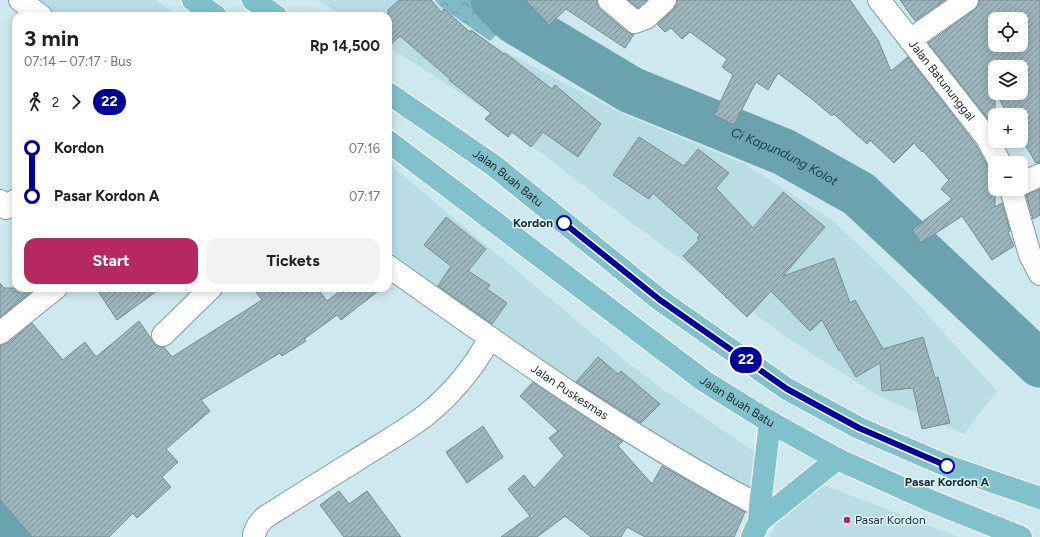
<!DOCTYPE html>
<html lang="en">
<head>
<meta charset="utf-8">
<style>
	:root { --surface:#fff; --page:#f2f2f2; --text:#202124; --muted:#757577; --accent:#b62960 }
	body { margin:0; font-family:Figtree,sans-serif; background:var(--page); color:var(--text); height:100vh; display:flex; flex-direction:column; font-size:15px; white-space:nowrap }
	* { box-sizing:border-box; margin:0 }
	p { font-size:13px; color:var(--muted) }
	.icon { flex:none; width:22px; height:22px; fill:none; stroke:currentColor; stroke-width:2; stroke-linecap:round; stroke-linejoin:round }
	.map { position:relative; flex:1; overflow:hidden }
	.details { position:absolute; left:12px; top:12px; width:380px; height:280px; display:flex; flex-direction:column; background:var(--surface); border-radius:12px; box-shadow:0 2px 10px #0003 }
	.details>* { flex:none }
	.badge { padding:0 8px; border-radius:13px; font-size:14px; line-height:26px }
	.buttons { position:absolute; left:988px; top:12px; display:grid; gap:8px }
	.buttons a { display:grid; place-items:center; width:40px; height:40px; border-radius:8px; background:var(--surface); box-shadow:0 2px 10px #0003; font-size:20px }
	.map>.badge { position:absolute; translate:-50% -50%; box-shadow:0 0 0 2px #fff }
	.legs { display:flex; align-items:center; gap:6px; height:44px; padding:0 12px; font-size:13px }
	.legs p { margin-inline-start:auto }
	.head { display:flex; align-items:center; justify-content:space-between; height:68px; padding:0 12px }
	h1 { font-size:22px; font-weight:700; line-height:30px }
	.primary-button { display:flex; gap:8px; margin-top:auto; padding:8px 12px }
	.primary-button a { flex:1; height:46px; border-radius:12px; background:var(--accent); color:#fff; font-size:16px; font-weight:700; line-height:46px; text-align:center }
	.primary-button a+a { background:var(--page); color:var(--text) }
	ul { padding:0 12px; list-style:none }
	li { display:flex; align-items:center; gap:14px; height:48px; font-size:15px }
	li i { display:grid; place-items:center; width:6px; height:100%; margin:0 5px; background:currentColor }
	li i::after { content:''; width:10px; height:10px; margin:-5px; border:3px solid; border-radius:50%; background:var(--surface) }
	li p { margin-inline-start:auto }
	li:first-child i { background:linear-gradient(#0000 50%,currentColor 0) }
	li:last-child i { background:linear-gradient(currentColor 50%,#0000 0) }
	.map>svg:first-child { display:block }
	.built { fill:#badde5 }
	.forest { fill:url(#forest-crowns) }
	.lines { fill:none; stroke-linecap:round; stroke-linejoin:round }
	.river { stroke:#6aa2ae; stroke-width:47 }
	.building { fill:url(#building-hatch); stroke:#748d92; fill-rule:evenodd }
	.minor-casing { stroke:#839ca1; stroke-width:24 }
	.major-casing { stroke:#fff; stroke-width:24 }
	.minor { stroke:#fff; stroke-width:22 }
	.major { stroke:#80c1cc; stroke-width:22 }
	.line-1-casing { stroke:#fff; stroke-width:9 }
	.line-1 { stroke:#009; stroke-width:6 }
	.stop-1-dot { fill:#fff; stroke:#009; stroke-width:2 }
	.poi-dot { fill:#b62960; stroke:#daf5fb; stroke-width:1.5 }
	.labels { text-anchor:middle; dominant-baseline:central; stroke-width:3; stroke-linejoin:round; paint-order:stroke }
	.street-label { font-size:12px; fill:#222c2e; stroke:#daf5fb }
	.stop-label { font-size:12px; font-weight:bold; fill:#222c2e; stroke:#daf5fb; text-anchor:end }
	.poi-label { font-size:12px; fill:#222c2e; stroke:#daf5fb; text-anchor:start }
	.water-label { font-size:13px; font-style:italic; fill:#12454f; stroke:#daf5fb }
</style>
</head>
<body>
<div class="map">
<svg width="1040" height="537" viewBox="0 0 1040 537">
	<defs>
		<pattern id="forest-crowns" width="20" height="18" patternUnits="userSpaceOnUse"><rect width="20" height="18" fill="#81bac6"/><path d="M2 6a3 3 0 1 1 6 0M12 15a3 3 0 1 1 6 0" fill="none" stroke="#6997a1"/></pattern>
		<pattern id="building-hatch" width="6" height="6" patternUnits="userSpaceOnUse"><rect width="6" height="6" fill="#9cb6bc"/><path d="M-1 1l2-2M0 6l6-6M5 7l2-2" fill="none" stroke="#7f9499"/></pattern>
	</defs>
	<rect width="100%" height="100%" fill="#cde8ee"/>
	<g class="built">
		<polygon points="24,0 155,0 179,16 45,16"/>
		<polygon points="318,0 433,0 464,30 625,115 745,164 832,220 905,290 997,391 964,434 877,395 789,339 623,216 483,108 388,46 388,16 343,16"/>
		<polygon points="388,163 619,356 665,391 764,458 753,492 688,463 388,266"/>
		<polygon points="819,483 958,537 770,537 787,503"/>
	</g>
	<polygon class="forest" points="435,0 534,0 490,41 441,7"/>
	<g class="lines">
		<g class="river">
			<path id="s1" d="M494,0L514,20L631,90L784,152L859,194L1040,364"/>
			<polyline points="0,522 10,537"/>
		</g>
	</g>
	<g class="building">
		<polygon points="399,0 431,0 441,12 444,9 470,32 471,30 504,54 505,53 552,89 555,85 601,124 578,157 543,132 531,147 512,132 508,137 485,119 491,113 449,80 450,79 400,36 388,47 388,10"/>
		<polygon points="525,0 597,0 597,5 601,10 627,32 634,34 625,48 566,9 549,25"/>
		<polygon points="628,0 647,0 638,8"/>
		<polygon points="677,0 850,0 878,40 891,71 908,57 976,145 989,169 995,174 995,207 1002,203 1010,231 1008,232 1014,246 992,260 962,216 921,243 912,230 952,199 941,189 949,180 923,151 922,152 914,143 894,163 870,140 867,144 834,114 832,116 812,99 778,73 768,90 756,82 734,125 714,115 733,75 722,67 727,59 690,32 682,39 671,28 665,32 657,24 674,9 677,4"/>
		<polygon points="900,0 945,0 915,21"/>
		<path d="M979,0H1040V163H1036L1021,138V115H1008L996,93H1021V67H995V128L928,43L974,10L978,6ZM995,19H1021V45H995Z"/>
		<polygon points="639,137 684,166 698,149 729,173 716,188 753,228 783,192 825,227 783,276 834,258 850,303 855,300 883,349 923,337 935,378 938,377 950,423 922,429 913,388 882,391 880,363 856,377 840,350 839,351 822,320 810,331 771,291 747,317 683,256 699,240 697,238 700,235 653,193 649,199 613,175"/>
		<polygon points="1040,189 1040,215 1033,219 1026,195"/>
		<polygon points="446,217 486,249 468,271 490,285 487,289 507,303 492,324 438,286 451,266 424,245"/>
		<polygon points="0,283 4,288 36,288 0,317"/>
		<polygon points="96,288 161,288 117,320"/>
		<polygon points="253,288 317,288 327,301 344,288 382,288 341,320 337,315 304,339 306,341 282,356 280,353 201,400 210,411 166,449 178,462 162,477 171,487 137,518 133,513 109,537 32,537 0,500 0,345 8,343 32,323 63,360 85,342 96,357 139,321 156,346 164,347 172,357 262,300"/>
		<polygon points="598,357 618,374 621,371 660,404 641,423 576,382"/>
		<polygon points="533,382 623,441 618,446 652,484 662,466 745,512 734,537 645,537 627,527 621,537 591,537 565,516 537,537 501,537 530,516 508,489 524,475 534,488 564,456 549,438 558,431 520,396"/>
		<polygon points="483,426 503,457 467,483 446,452"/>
		<polygon points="339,491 349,504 367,491 401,537 344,537 320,505"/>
	</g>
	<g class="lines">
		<g class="minor-casing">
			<g id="minor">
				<polyline points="20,0 41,16"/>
				<polyline points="609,0 635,22 646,18 665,0"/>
				<path id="s2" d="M879,0L987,138L1000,163"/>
				<polyline points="910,40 967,0"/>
				<polyline points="1021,184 1040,175"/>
				<polyline points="1011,189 1030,255 1040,274"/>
				<polyline points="0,201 6,208 16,200"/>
				<path id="s3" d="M388,266C508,351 629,438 760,506"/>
				<polyline points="0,333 56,288"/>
				<polyline points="163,335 211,288"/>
				<path d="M254,537V534L258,525L264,518C294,499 324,480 355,461C378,446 404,432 426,415C452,394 474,367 490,338"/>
			</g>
		</g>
		<g class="major-casing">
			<g id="major">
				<polyline points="193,0 216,16"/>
				<polyline points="253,0 276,16"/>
				<path id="s4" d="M388,93L493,165L660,300L787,389L859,428L947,466L1040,498"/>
				<path id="s5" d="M388,141L704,381L770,422L837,459L931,501L1021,537"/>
				<polyline points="759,522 837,459"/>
				<polyline points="752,537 759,522 760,506 770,422"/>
			</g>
		</g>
		<use href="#minor" class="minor"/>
		<use href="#major" class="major"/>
	</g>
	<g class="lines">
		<g class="line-1-casing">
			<polyline id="line-1" points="564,223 660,300 787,389 859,428 947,466"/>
		</g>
		<use href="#line-1" class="line-1"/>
	</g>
	<g class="stop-1-dot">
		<circle cx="564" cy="223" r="7"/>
		<circle cx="947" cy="466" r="7"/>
	</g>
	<circle class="poi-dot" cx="847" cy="520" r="4"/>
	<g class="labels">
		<g class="street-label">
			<text stroke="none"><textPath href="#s2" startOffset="102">Jalan Batununggal</textPath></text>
			<text stroke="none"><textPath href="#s4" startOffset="147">Jalan Buah Batu</textPath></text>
			<text stroke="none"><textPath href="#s3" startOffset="221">Jalan Puskesmas</textPath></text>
			<text stroke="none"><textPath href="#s5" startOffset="436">Jalan Buah Batu</textPath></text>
		</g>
		<g class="stop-label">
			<text x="553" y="223">Kordon</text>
			<text x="947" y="482" text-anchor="middle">Pasar Kordon A</text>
		</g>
		<g class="poi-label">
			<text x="855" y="520">Pasar Kordon</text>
		</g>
		<g class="water-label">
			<text stroke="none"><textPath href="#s1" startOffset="332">Ci Kapundung Kolot</textPath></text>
		</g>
	</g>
</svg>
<div class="buttons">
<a><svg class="icon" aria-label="locate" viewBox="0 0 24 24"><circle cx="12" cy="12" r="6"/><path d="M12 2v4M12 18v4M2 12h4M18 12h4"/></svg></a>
<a><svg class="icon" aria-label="layers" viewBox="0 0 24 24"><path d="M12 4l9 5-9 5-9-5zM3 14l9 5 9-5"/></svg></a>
<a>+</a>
<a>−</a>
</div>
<b class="badge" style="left:746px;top:360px;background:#009;color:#fff">22</b>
<section class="details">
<div class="head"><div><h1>3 min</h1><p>07:14 – 07:17 · Bus</p></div><b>Rp 14,500</b></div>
<div class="legs"><svg class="icon" aria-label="walk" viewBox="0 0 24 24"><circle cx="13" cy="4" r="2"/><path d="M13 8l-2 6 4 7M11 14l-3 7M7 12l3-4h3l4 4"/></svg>2<svg class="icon" aria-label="forward" viewBox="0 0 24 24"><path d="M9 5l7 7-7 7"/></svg><b class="badge" style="background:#009;color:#fff">22</b></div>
<ul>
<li><i style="color:#009"></i><b>Kordon</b><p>07:16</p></li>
<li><i style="color:#009"></i><b>Pasar Kordon A</b><p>07:17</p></li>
</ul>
<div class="primary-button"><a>Start</a><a>Tickets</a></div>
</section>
</div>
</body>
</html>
